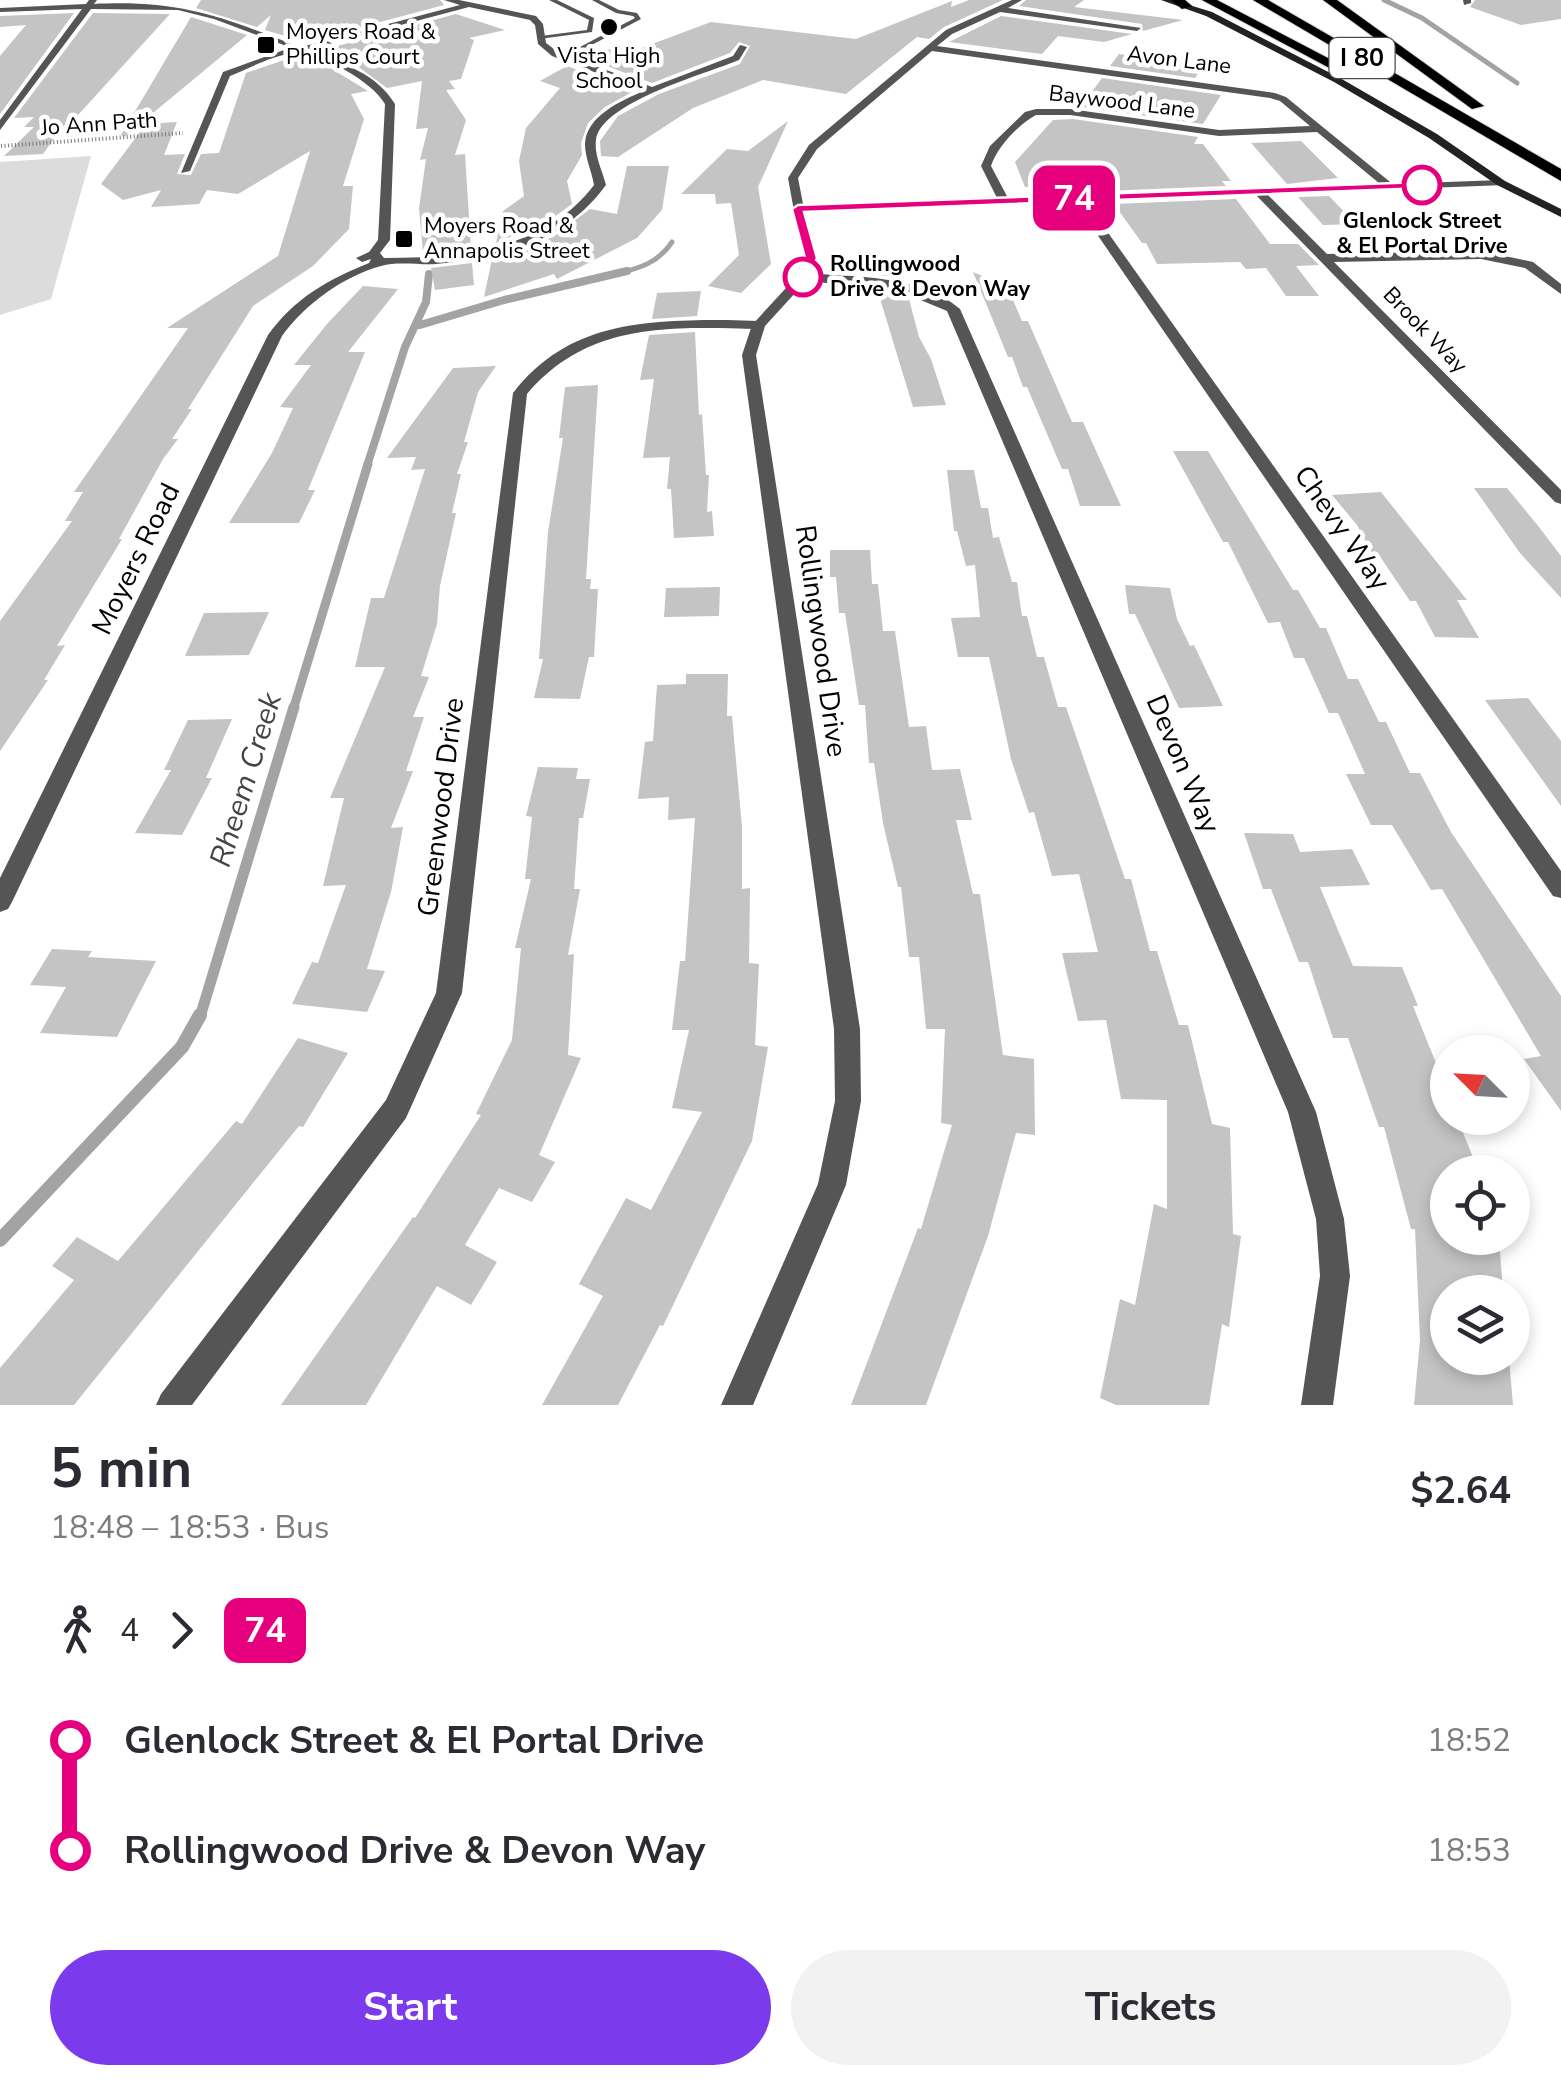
<!DOCTYPE html>
<html lang="en">
<head>
<meta charset="utf-8">
<style>
	:root { --surface:#fff; --page:#f2f2f3; --text:#2b2b33; --muted:#7c7c81; --accent:#7c3aed }
	body { margin:0; font-family:"Nunito Sans",sans-serif; background:var(--page); color:var(--text); height:100vh; display:flex; flex-direction:column; font-size:38px; white-space:nowrap }
	* { box-sizing:border-box; margin:0 }
	p { font-size:32px; color:var(--muted) }
	.icon { flex:none; width:55px; height:55px; fill:none; stroke:currentColor; stroke-width:2; stroke-linecap:round; stroke-linejoin:round }
	.map { position:relative; height:1405px; overflow:hidden }
	.details { display:flex; flex-direction:column; background:var(--surface); flex:1 }
	.details>* { flex:none }
	.badge { padding:0 20px; border-radius:15px; font-size:35px; line-height:65px }
	.needle { width:65px; rotate:294deg }
	.buttons { position:absolute; left:1430px; top:1035px; display:grid; gap:20px }
	.buttons a { display:grid; place-items:center; width:100px; height:100px; border-radius:50%; background:var(--surface); box-shadow:0 5px 15px #0003; font-size:50px }
	.map>.badge { position:absolute; translate:-50% -50%; box-shadow:0 0 0 5px #fff }
	.legs { display:flex; align-items:center; gap:15px; height:110px; padding:0 50px; font-size:32px }
	.legs p { margin-inline-start:auto }
	.summary { display:flex; align-items:center; justify-content:space-between; height:170px; padding:0 50px }
	h1 { font-size:55px; font-weight:700; line-height:75px }
	.cta { display:flex; gap:20px; margin-top:auto; padding:20px 50px }
	.cta a { flex:1; height:115px; border-radius:60px; background:var(--accent); color:#fff; font-size:40px; font-weight:700; line-height:115px; text-align:center }
	.cta a+a { background:var(--page); color:var(--text) }
	ul { padding:0 50px; list-style:none }
	li { display:flex; align-items:center; gap:35px; height:110px; font-size:38px }
	li i { display:grid; place-items:center; width:15px; height:100%; margin:0 12px; background:currentColor }
	li i::after { content:''; width:25px; height:25px; margin:-12px; border:8px solid; border-radius:50%; background:var(--surface) }
	li p { margin-inline-start:auto }
	li:first-child i { background:linear-gradient(#0000 50%,currentColor 0) }
	li:last-child i { background:linear-gradient(currentColor 50%,#0000 0) }
	.map>svg:first-child { display:block }
	.green { fill:#dcdcdc }
	.lines { fill:none; stroke-linecap:round; stroke-linejoin:round }
	.stream-far4 { stroke:#a3a3a3; stroke-width:5 }
	.stream-far3 { stroke:#a3a3a3; stroke-width:8 }
	.stream-far2 { stroke:#a3a3a3; stroke-width:9 }
	.stream-far1 { stroke:#a3a3a3; stroke-width:11 }
	.stream { stroke:#a3a3a3; stroke-width:14 }
	.building { fill:#c4c4c4 }
	.motorway-casing { stroke:#dbdbdb; stroke-width:2 }
	.path { stroke:#777; stroke-width:4; stroke-dasharray:1 2.5; stroke-linecap:butt }
	.service { fill:#555; fill-rule:evenodd }
	.minor { fill:#555; fill-rule:evenodd }
	.tertiary { fill:#555; fill-rule:evenodd }
	.secondary { fill:#222; fill-rule:evenodd }
	.motorway { fill:#000; fill-rule:evenodd }
	.line-1 { fill:#e6007e; stroke:#fff; stroke-width:2.5 }
	.poi-dot { fill:#000; stroke:#fff; stroke-width:4 }
	.stop-1-dot { fill:#fff; stroke:#e6007e; stroke-width:5 }
	.labels { text-anchor:middle; dominant-baseline:central; stroke-width:9; stroke-linejoin:round; paint-order:stroke }
	.far-poi-label { font-size:22px; fill:#000; stroke:#fff; text-anchor:start }
	.far-street-label { font-size:22px; fill:#000; stroke:#fff }
	.far-stop-label { font-size:22px; font-weight:bold; fill:#000; stroke:#fff }
	.shield { fill:#fff; stroke:#4c4c4c; stroke-width:2.5 }
	.shield-label { font-size:25px; font-weight:bold; fill:#000 }
	.street-label { font-size:28px; fill:#000; stroke:#fff }
	.water-label { font-size:30px; font-style:italic; fill:#444; stroke:#fff }
</style>
</head>
<body>
<div class="map">
<svg width="1561" height="1405" viewBox="0 0 1561 1405">
	<rect width="100%" height="100%" fill="#fff"/>
	<polygon class="green" points="91,156 51,299 0,315 0,162"/>
	<g class="lines">
		<g class="stream-far4">
			<polyline points="1384,0 1422,18 1517,83"/>
			<path d="M616,274C640,268 658,263 672,242"/>
		</g>
		<g class="stream-far3">
			<polyline points="420,325 504,300 627,271"/>
			<polyline points="367,466 405,347 426,302 429,274"/>
		</g>
		<polyline class="stream-far2" points="293,710 368,464"/>
		<polyline class="stream-far1" points="200,1017 294,707"/>
		<polyline class="stream" points="0,1240 182,1047 200,1015"/>
	</g>
	<g class="building">
		<polygon points="201,0 440,0 444,5 305,42 265,30 271,15 257,27 196,8"/>
		<polygon points="969,0 1003,0 944,27 929,39 917,37 846,94 763,80 693,108 618,157 601,156 600,141 618,116 659,94 740,64 750,46 739,42 730,53 652,83 583,57 598,49 636,50 711,22 856,39 952,1 951,7"/>
		<polygon points="1026,0 1084,0 1074,7 1183,20 1143,31 1142,24 1019,6"/>
		<polygon points="1475,0 1561,0 1561,19 1521,25 1470,7"/>
		<polygon points="74,13 0,114 0,56 26,25 0,27 0,16"/>
		<polygon points="93,13 170,14 68,126 63,126 43,154 4,156 34,127 24,127 34,117 14,118"/>
		<polygon points="456,14 505,30 469,38 474,40 461,79 449,81 455,89 446,90 466,120 455,155 465,154 471,248 423,253 419,208 426,159 420,160 428,128 416,129 422,81 387,88 360,68 319,51"/>
		<polygon points="1001,16 1132,34 1104,42 1058,36 1042,54 949,42"/>
		<polygon points="191,17 247,35 124,137 121,135"/>
		<polygon points="1119,54 1192,64 1189,67 1201,69 1195,78 1110,66"/>
		<polygon points="290,58 327,66 368,91 351,94 364,119 343,186 353,186 349,229 313,266 253,306 188,409 192,409 172,439 178,439 163,459 119,539 122,539 57,646 65,645 44,680 48,680 0,751 0,621 72,521 65,521 83,492 74,492 188,328 167,328 278,256 310,151 238,194 207,190 199,204 151,207 161,190 123,200 101,184 146,124 177,122 164,155 185,154 177,174 191,175 201,154 219,153 246,73"/>
		<polygon points="567,66 634,91 605,107 588,123 581,143 582,155 567,181 572,204 549,221 496,243 503,211 524,196 519,161 526,128 560,88 540,81"/>
		<polygon points="1102,78 1221,95 1203,124 1081,107"/>
		<polygon points="1073,119 1198,137 1194,144 1203,144 1231,181 1222,181 1226,186 1104,191 1101,186 1025,187 1015,162 1053,120"/>
		<polygon points="788,121 758,187 771,264 741,293 708,286 739,255 731,203 716,204 715,194 681,194 727,149 748,151"/>
		<polygon points="1301,141 1338,178 1287,184 1251,143"/>
		<polygon points="627,166 669,166 662,210 637,238 557,279 554,274 484,297 492,259 553,237 590,209 617,214"/>
		<polygon points="1329,196 1356,224 1323,225 1298,197"/>
		<polygon points="1236,199 1270,244 1298,244 1319,265 1296,266 1319,296 1286,296 1266,268 1246,269 1240,262 1157,264 1146,243 1142,243 1114,204"/>
		<polygon points="870,257 899,260 904,279 874,274"/>
		<polygon points="472,263 474,285 435,290 431,268"/>
		<polygon points="973,272 1007,286 1022,321 1028,321 1072,422 1083,422 1121,506 1080,506 1068,469 1062,469 1027,387 1023,387 1012,357 1008,357"/>
		<polygon points="363,286 398,289 348,352 365,352 308,490 315,490 299,523 229,523 272,453 293,408 280,407 311,365 294,365 327,324"/>
		<polygon points="701,291 697,316 652,319 657,293"/>
		<polygon points="878,292 909,299 919,337 931,359 946,405 913,407"/>
		<polygon points="695,332 699,415 702,414 706,475 709,475 707,512 712,511 714,536 674,538 671,489 667,489 670,457 643,458 654,379 640,380 649,335"/>
		<polygon points="496,366 478,392 464,442 468,442 457,474 461,474 452,513 456,513 440,586 437,624 421,676 429,677 413,717 424,717 406,771 413,771 391,828 403,827 391,892 367,969 385,971 367,1012 292,1004 312,962 318,963 346,885 323,886 344,798 330,798 385,667 355,667 371,598 384,598 425,469 411,470 416,457 387,458 453,368"/>
		<polygon points="598,385 586,579 591,579 590,589 598,589 594,657 589,657 580,699 534,698 543,659 539,659 548,532 563,438 559,438 565,387"/>
		<polygon points="1173,451 1208,451 1293,590 1298,590 1320,628 1326,628 1348,679 1358,679 1379,722 1386,722 1410,773 1420,773 1451,832 1561,996 1561,1111 1524,1059 1541,1056 1442,889 1431,890 1392,825 1371,825 1346,774 1365,774 1338,713 1329,713 1304,658 1294,658 1280,622 1268,623 1228,542 1223,542"/>
		<polygon points="947,470 974,470 981,508 988,508 993,538 999,537 1012,582 1017,582 1022,616 1027,616 1037,657 1044,657 1058,707 1066,707 1125,879 1131,879 1150,951 1157,951 1179,1025 1188,1025 1212,1124 1230,1128 1233,1234 1241,1236 1229,1327 1222,1324 1209,1405 1116,1405 1100,1398 1120,1299 1135,1305 1154,1204 1167,1209 1167,1100 1121,1099 1106,1020 1078,1021 1062,953 1098,952 1079,874 1052,876 1034,812 1029,813 1011,759 989,657 958,657 951,618 980,617 975,565 966,566 957,531 954,531"/>
		<polygon points="1474,488 1507,488 1539,527 1561,556 1561,598 1520,553"/>
		<polygon points="1381,492 1467,600 1457,600 1479,638 1435,637 1416,601 1410,601 1379,555 1373,555 1357,525 1332,495"/>
		<polygon points="830,550 870,550 872,584 878,584 883,631 895,631 909,727 926,726 932,770 960,769 972,820 956,820 973,894 980,894 1003,1055 1034,1059 1035,1135 1016,1133 988,1236 926,1405 851,1405 918,1228 921,1229 952,1125 941,1123 945,1029 926,1029 919,957 909,957 901,887 898,887 883,823 874,763 869,763 865,705 859,705 845,613 839,613 836,577 830,577"/>
		<polygon points="1125,585 1170,588 1177,619 1190,646 1194,645 1223,706 1179,708 1135,614 1129,614"/>
		<polygon points="720,587 719,616 664,617 666,588"/>
		<polygon points="269,612 249,655 185,656 204,613"/>
		<polygon points="686,674 728,674 727,716 732,716 742,827 742,889 750,888 749,963 759,964 755,1045 768,1047 752,1141 663,1326 660,1325 618,1405 542,1405 603,1296 579,1284 626,1198 651,1210 702,1112 672,1108 689,1030 672,1030 680,961 685,961 695,818 668,820 669,797 638,799 645,742 653,741 657,685 686,684"/>
		<polygon points="1528,698 1561,741 1561,806 1485,700"/>
		<polygon points="232,719 206,778 212,778 182,835 135,833 171,770 164,770 188,720"/>
		<polygon points="538,767 578,768 576,779 590,779 583,818 579,818 574,889 580,889 568,955 574,954 568,1055 581,1058 539,1155 555,1162 532,1202 499,1188 465,1245 497,1262 471,1305 437,1286 366,1405 281,1405 413,1217 415,1218 481,1115 476,1114 512,1040 521,948 515,948 531,879 525,879 532,817 526,816"/>
		<polygon points="1244,833 1293,834 1300,852 1352,849 1370,885 1320,887 1353,966 1402,967 1418,1006 1413,1006 1448,1093 1448,1118 1457,1118 1479,1172 1448,1172 1448,1238 1499,1238 1503,1292 1448,1292 1448,1358 1509,1358 1513,1405 1414,1405 1420,1340 1415,1229 1411,1229 1384,1127 1379,1127 1348,1038 1333,1038 1308,962 1299,962 1271,889 1263,889"/>
		<polygon points="52,949 92,951 88,957 156,961 117,1037 40,1033 66,987 30,985"/>
		<polygon points="298,1038 348,1053 303,1127 299,1126 74,1405 0,1405 0,1368 74,1280 52,1266 77,1237 118,1261 236,1121 242,1124"/>
	</g>
	<g class="lines">
		<g class="motorway-casing">
			<g id="motorway">
				<polygon points="1171,0 1185,0 1192,6 1182,9"/>
				<polygon points="1202,0 1217,0 1349,69 1337,72"/>
				<polygon points="1253,0 1268,0 1561,169 1561,181"/>
				<polygon points="1323,0 1337,0 1484,106 1472,109"/>
			</g>
		</g>
		<polyline class="path" points="1,146 183,133"/>
		<g class="service">
			<polygon points="549,0 557,0 594,18 592,32 539,39 541,36 587,30 589,20"/>
			<polygon points="592,0 599,0 619,10 637,13 641,19 565,59 561,59 561,57 635,18 633,16 616,13"/>
		</g>
		<g class="minor">
			<path d="M89,0H97L94,4C177,0 218,15 294,45L305,46L460,5L444,0H459L536,16L543,24L546,43L558,52L652,87L733,56L740,45L747,47L739,60C706,74 601,102 596,140C594,155 602,170 606,185C564,242 504,258 436,264C419,265 397,261 381,266C344,276 305,304 282,336L12,902L8,909L0,912V878L268,335C295,298 327,280 369,263L371,259L362,262L356,258L369,252L378,240L385,104C371,80 318,51 290,54C271,56 248,69 230,76L190,171L181,173L223,72L284,50H297L214,19L178,10L91,9L0,130V120L82,9L0,12V8L86,4ZM469,7L530,20L535,25L538,44L552,56L644,91C622,100 586,116 585,144C585,158 592,172 594,185C545,250 461,258 384,258L380,253L390,240L395,104C376,73 344,64 312,52L315,48Z"/>
			<path d="M1012,0H1022L1008,8L1141,28L1137,31L1000,12L952,34L937,46L1275,93L1286,97L1395,186L1385,188L1317,132L1219,136L1070,115H1036C1018,125 998,146 991,166L1009,200L999,202L981,166L990,146L1025,112L1036,109H1070L1219,130L1310,126L1280,101L1270,98L932,51L817,149L798,178L804,209L794,211L788,178L809,145L946,30Z"/>
			<polygon points="1463,0 1471,0 1471,3 1464,5"/>
			<polygon points="1255,190 1263,190 1327,254 1481,251 1533,262 1561,284 1561,294 1525,268 1481,259 1334,262 1561,490 1561,504 1555,502 1255,194"/>
			<polygon points="1074,196 1082,196 1561,871 1561,898 1553,896 1072,198"/>
			<path d="M803,273C853,277 919,274 960,309L1316,1112L1344,1219L1350,1276L1333,1405H1301L1320,1276L1316,1219L1288,1112L947,311L899,291L799,280V274Z"/>
			<path d="M727,320L759,321L766,325L759,329C671,327 589,321 527,394L462,993L406,1118L192,1405H156L161,1394L386,1100L436,993L513,393C568,322 644,320 727,320Z"/>
		</g>
		<polygon class="tertiary" points="1501,180 1507,183 1505,185 805,212 817,258 807,280 765,326 756,355 860,1029 861,1101 846,1185 753,1405 721,1405 818,1184 835,1101 834,1029 742,355 752,325 797,276 805,258 792,209 798,206"/>
		<polygon class="secondary" points="1161,0 1173,0 1212,12 1340,78 1437,134 1505,181 1561,209 1561,217 1497,185 1429,138 1334,82 1206,16"/>
		<use href="#motorway" class="motorway"/>
	</g>
	<polygon class="line-1" points="1422,182 1425,188 804,212 817,258 807,280 797,277 805,258 792,209 798,205"/>
	<g class="poi-dot">
		<circle cx="609" cy="27" r="10"/>
		<rect x="256" y="35" width="20" height="20" rx="5"/>
		<rect x="394" y="229" width="20" height="20" rx="5"/>
	</g>
	<g class="stop-1-dot">
		<circle cx="1422" cy="185" r="18"/>
		<circle cx="803" cy="277" r="18"/>
	</g>
	<g class="labels">
		<g class="far-poi-label">
			<text x="286" y="32">Moyers Road &amp;<tspan x="286" dy="25">Phillips Court</tspan></text>
			<text x="609" y="56" text-anchor="middle">Vista High<tspan x="609" dy="25">School</tspan></text>
			<text x="424" y="226">Moyers Road &amp;<tspan x="424" dy="25">Annapolis Street</tspan></text>
		</g>
		<g class="far-street-label">
			<text transform="translate(1179 60) rotate(7)">Avon Lane</text>
			<text transform="translate(1122 102) rotate(7)">Baywood Lane</text>
			<text transform="translate(99 124) rotate(-4)">Jo Ann Path</text>
			<text transform="translate(1425 330) rotate(46)">Brook Way</text>
		</g>
		<g class="far-stop-label">
			<text x="1422" y="221">Glenlock Street<tspan x="1422" dy="25">&amp; El Portal Drive</tspan></text>
			<text x="830" y="264" text-anchor="start">Rollingwood<tspan x="830" dy="25">Drive &amp; Devon Way</tspan></text>
		</g>
		<rect class="shield" x="1329.5" y="38" width="65" height="40" rx="8"/>
		<g class="shield-label">
			<text x="1362" y="58">I 80</text>
		</g>
		<g class="street-label">
			<text transform="translate(1342 528) rotate(55)">Chevy Way</text>
			<text transform="translate(136 559) rotate(-64)">Moyers Road</text>
			<text transform="translate(821 641) rotate(82)">Rollingwood Drive</text>
			<text transform="translate(1183 764) rotate(67)">Devon Way</text>
			<text transform="translate(441 807) rotate(-83)">Greenwood Drive</text>
		</g>
		<g class="water-label">
			<text transform="translate(246 780) rotate(-73)">Rheem Creek</text>
		</g>
	</g>
</svg>
<div class="buttons">
<a><svg class="needle" viewBox="-14 -14 28 28"><path d="M0-13l5 13h-10z" fill="#e53935"/><path d="M0 13l5-13h-10z" fill="#7c7c81"/></svg></a>
<a><svg class="icon" aria-label="locate" viewBox="0 0 24 24"><circle cx="12" cy="12" r="6"/><path d="M12 2v4M12 18v4M2 12h4M18 12h4"/></svg></a>
<a><svg class="icon" aria-label="layers" viewBox="0 0 24 24"><path d="M12 4l9 5-9 5-9-5zM3 14l9 5 9-5"/></svg></a>
</div>
<b class="badge" style="left:1074px;top:198px;background:#e6007e;color:#fff">74</b>
</div>
<section class="details">
<div class="summary"><div><h1>5 min</h1><p>18:48 – 18:53 · Bus</p></div><b>$2.64</b></div>
<div class="legs"><svg class="icon" aria-label="walk" viewBox="0 0 24 24"><circle cx="13" cy="4" r="2"/><path d="M13 8l-2 6 4 7M11 14l-3 7M7 12l3-4h3l4 4"/></svg>4<svg class="icon" aria-label="forward" viewBox="0 0 24 24"><path d="M9 5l7 7-7 7"/></svg><b class="badge" style="background:#e6007e;color:#fff">74</b></div>
<ul>
<li><i style="color:#e6007e"></i><b>Glenlock Street &amp; El Portal Drive</b><p>18:52</p></li>
<li><i style="color:#e6007e"></i><b>Rollingwood Drive &amp; Devon Way</b><p>18:53</p></li>
</ul>
<div class="cta"><a>Start</a><a>Tickets</a></div>
</section>
</body>
</html>
